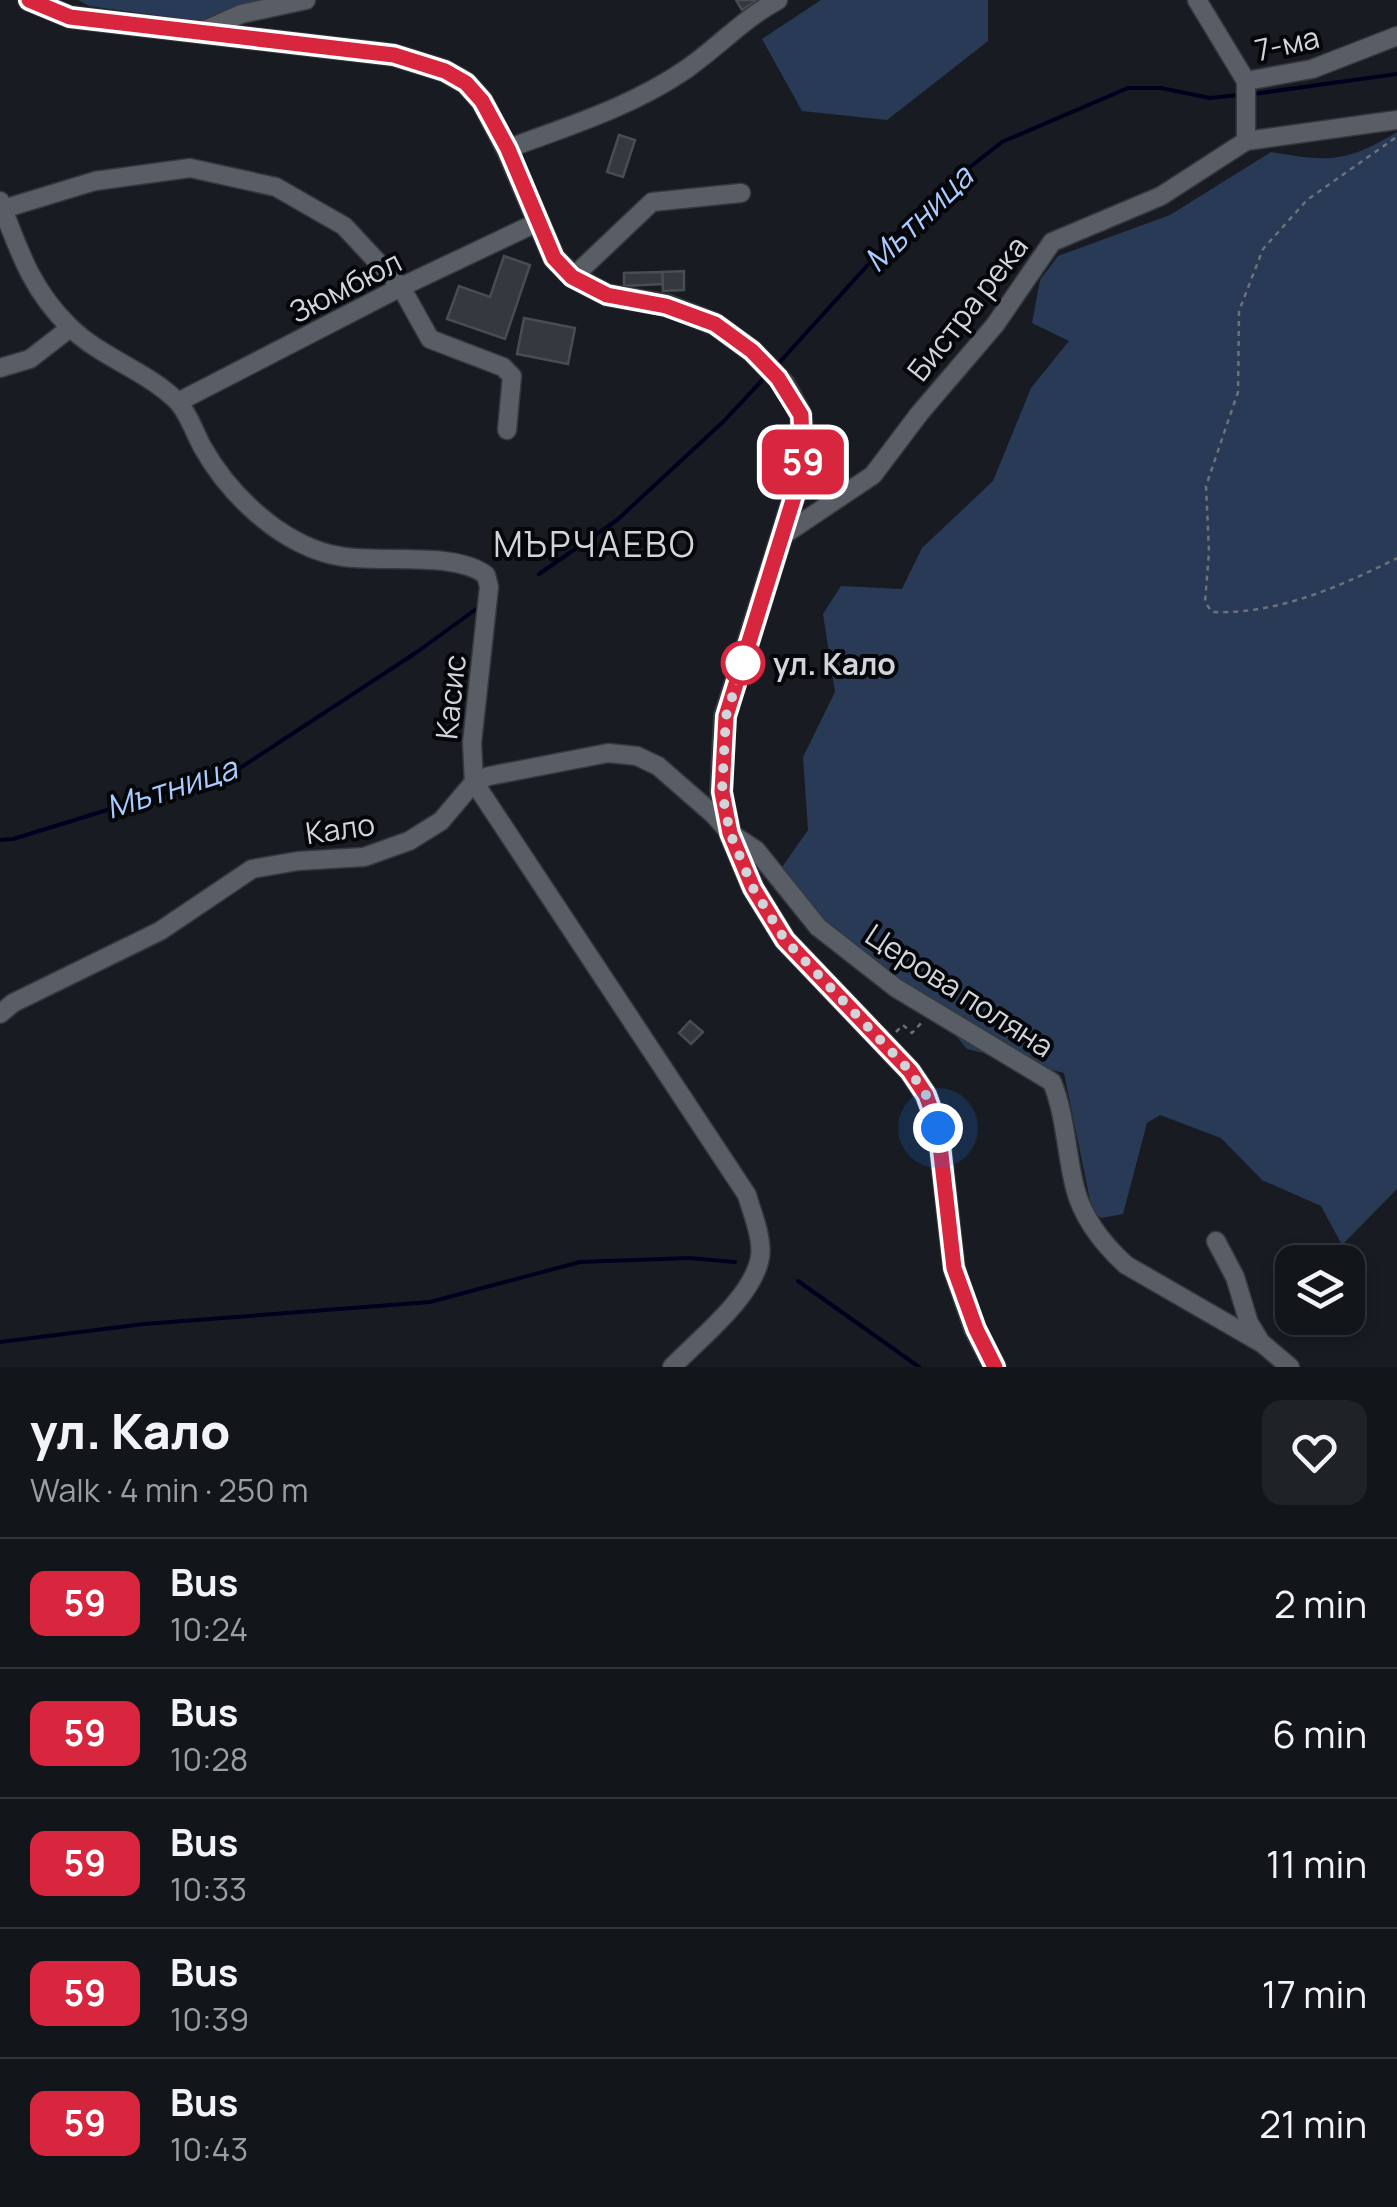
<!DOCTYPE html>
<html lang="en">
<head>
<meta charset="utf-8">
<style>
	:root { --surface:#12151a; --page:#1f2227; --text:#f1f3f6; --muted:#9c9fa2; --line:#313439 }
	body { margin:0; font-family:Manrope,sans-serif; background:var(--page); color:var(--text); height:100vh; display:flex; flex-direction:column; font-size:38px; white-space:nowrap }
	* { box-sizing:border-box; margin:0 }
	p { font-size:32px; color:var(--muted) }
	.icon { flex:none; width:55px; height:55px; fill:none; stroke:currentColor; stroke-width:2; stroke-linecap:round; stroke-linejoin:round }
	.map { position:relative; height:1367px; overflow:hidden }
	.sheet { display:flex; flex-direction:column; background:var(--surface); flex:1 }
	.sheet>* { flex:none }
	.badge { padding:0 20px; border-radius:15px; font-size:35px; line-height:65px }
	.buttons { position:absolute; left:1275px; top:1245px; display:grid; gap:20px }
	.buttons a { display:grid; place-items:center; width:90px; height:90px; border-radius:20px; background:var(--surface); box-shadow:0 5px 15px #0003,0 0 0 2px var(--line); font-size:50px }
	.you { position:absolute; width:50px; height:50px; margin:-25px; border:8px solid #fff; border-radius:50%; background:#1a73e8; box-shadow:0 0 0 15px #1a73e833 }
	.map>.badge { position:absolute; translate:-50% -50%; box-shadow:0 0 0 5px #fff }
	.round { display:grid; place-items:center; flex:none; width:105px; height:105px; border-radius:20px; background:var(--page) }
	.summary { display:flex; align-items:center; justify-content:space-between; height:170px; padding:0 30px }
	h1 { font-size:48px; font-weight:800; line-height:75px }
	ul { padding:0; list-style:none }
	li { display:flex; align-items:center; gap:30px; height:130px; padding:0 30px; border-top:2px solid var(--line) }
	li div { flex:1 }
	li b { display:block; font-size:38px }
	li em { font-style:normal }
	li .badge { min-width:110px; font-weight:700; text-align:center }
	.map>svg:first-child { display:block }
	.green { fill:#283a55 }
	.lines { fill:none; stroke-linecap:round; stroke-linejoin:round }
	.stream { stroke:#00011e; stroke-width:4 }
	.building { fill:#343940; stroke:#484d54; stroke-width:2.5 }
	.minor-casing { stroke:#35383c; stroke-width:21 }
	.tertiary-casing { stroke:#35383c; stroke-width:24 }
	.path { stroke:#6e7176; stroke-width:2.5; stroke-dasharray:5 5; stroke-linecap:butt }
	.minor { stroke:#595e66; stroke-width:18 }
	.tertiary { stroke:#595e66; stroke-width:20 }
	.line-casing { stroke:#fff; stroke-width:22 }
	.line { stroke:#d7263d; stroke-width:15 }
	.walk { stroke:#d1d4d8; stroke-width:10; stroke-dasharray:0 18 }
	.stop-dot { fill:#fff; stroke:#d7263d; stroke-width:5 }
	.labels { text-anchor:middle; dominant-baseline:central; stroke-width:8; stroke-linejoin:round; paint-order:stroke }
	.street-label { font-size:30px; fill:#d1d4d8; stroke:#050609 }
	.stop-label { font-size:30px; font-weight:bold; fill:#d1d4d8; stroke:#050609; text-anchor:start }
	.water-label { font-size:32px; font-style:italic; fill:#a9cbff; stroke:#050609 }
	.quarter-label { font-size:35px; letter-spacing:2.5px; fill:#d1d4d8; stroke:#050609 }
</style>
</head>
<body>
<div class="map">
<svg width="1397" height="1367" viewBox="0 0 1397 1367">
	<rect width="100%" height="100%" fill="#181c22"/>
	<g class="green">
		<polygon points="78,0 276,0 237,15 196,21 89,6"/>
		<polygon points="821,0 988,0 988,41 887,120 802,111 762,39"/>
		<path d="M1397,132V1189L1342,1245L1321,1206L1262,1180L1221,1138L1160,1115L1147,1123L1123,1214L1101,1218L1092,1210L1064,1073L967,1049L922,995L861,960L773,880L808,830L803,757L835,692L823,614L841,586L902,589L922,548L993,481L1031,388L1069,341L1032,323L1040,280L1058,256L1170,215L1271,152C1328,162 1346,163 1397,132Z"/>
	</g>
	<g class="lines">
		<g class="stream">
			<polyline points="1253,94 1397,74"/>
			<polyline points="778,364 923,204 1002,142 1128,88 1161,88 1210,98 1239,95"/>
			<polyline points="539,574 617,520 724,421 768,374"/>
			<polyline points="0,840 13,839 237,770 417,652 479,607"/>
			<polyline points="798,1281 919,1367"/>
			<polyline points="0,1342 144,1324 430,1302 580,1262 689,1258 735,1262"/>
		</g>
	</g>
	<g class="building">
		<polygon points="736,0 758,0 742,10"/>
		<polygon points="619,135 635,140 623,177 607,172"/>
		<polygon points="504,256 530,265 505,339 447,319 459,286 490,297"/>
		<polygon points="684,271 684,290 663,291 662,272"/>
		<polygon points="662,272 663,284 624,286 624,273"/>
		<polygon points="524,318 575,328 568,364 517,354"/>
		<polygon points="690,1021 703,1032 691,1044 679,1033"/>
	</g>
	<g class="lines">
		<g class="minor-casing">
			<g id="minor">
				<polyline points="1197,0 1246,81 1246,141"/>
				<polyline points="201,32 241,14 306,0"/>
				<polyline points="1246,81 1312,69 1397,36"/>
				<path d="M507,149C568,126 631,107 685,70C717,48 743,19 778,0"/>
				<path d="M0,201C18,248 31,290 70,327C100,357 147,371 177,401C188,412 195,434 203,448C229,494 277,540 329,554C373,566 452,549 486,575L489,587L472,743L474,782L747,1195C752,1213 763,1238 760,1257C754,1296 699,1339 672,1367"/>
				<polyline points="3,209 95,181 190,168 276,187 344,226 401,287 430,339 503,367 512,376 507,430"/>
				<polyline points="573,277 652,202 741,193"/>
				<polyline points="0,368 30,359 70,328"/>
				<polyline points="178,402 401,287 538,222"/>
				<polyline points="785,534 873,475 919,414 995,325 1052,242 1161,196 1246,141 1397,120"/>
				<path d="M0,1014L13,1003L160,931L252,869L298,861L364,857L409,841L441,821L474,782L489,776L608,753L637,756L658,766L713,814L730,833L756,850L818,927L896,988L1052,1082C1066,1117 1066,1153 1075,1188C1083,1219 1104,1245 1126,1265L1263,1344L1290,1367"/>
				<polyline points="1216,1241 1235,1277 1249,1323 1260,1341"/>
			</g>
		</g>
		<g class="tertiary-casing">
			<polyline id="tertiary" points="29,0 70,17 394,55 445,71 466,83 482,101 507,149 554,258 573,277 607,295 666,305 715,324 752,351 784,384 801,415 803,468 725,716 721,792 730,833 753,888 785,940 910,1071 926,1095 938,1128 954,1268 975,1329 995,1367"/>
		</g>
		<g class="path">
			<path d="M1395,138L1307,200L1263,249L1239,311L1238,392L1206,486L1209,552L1205,602L1212,612C1276,615 1342,586 1397,558"/>
			<polyline points="896,1032 903,1025 912,1033 922,1022"/>
		</g>
		<use href="#minor" class="minor"/>
		<use href="#tertiary" class="tertiary"/>
	</g>
	<g class="lines">
		<g class="line-casing">
			<polyline id="line" points="29,0 70,17 394,55 445,71 466,83 482,101 508,149 554,258 572,277 607,295 666,306 715,324 752,351 778,378 801,415 803,468 726,716 722,792 730,833 753,888 785,940 910,1071 926,1095 938,1128 954,1268 976,1329 995,1367"/>
		</g>
		<use href="#line" class="line"/>
		<polyline class="walk" points="743,663 726,716 722,792 730,833 753,888 785,940 910,1071 926,1095 938,1128"/>
	</g>
	<circle class="stop-dot" cx="743" cy="663" r="20"/>
	<g class="labels">
		<g class="street-label">
			<text transform="translate(1287 43) rotate(-13)">7-ма</text>
			<text transform="translate(345 286) rotate(-27)">Зюмбюл</text>
			<text transform="translate(967 308) rotate(-52)">Бистра река</text>
			<text transform="translate(450 697) rotate(-84)">Касис</text>
			<text transform="translate(340 828) rotate(-8)">Кало</text>
			<text transform="translate(960 990) rotate(33)">Церова поляна</text>
		</g>
		<g class="stop-label">
			<text x="773" y="663">ул. Кало</text>
		</g>
		<g class="water-label">
			<text transform="translate(918 218) rotate(-44)">Мътница</text>
			<text transform="translate(171 787) rotate(-18)">Мътница</text>
		</g>
		<g class="quarter-label">
			<text x="595" y="544">МЪРЧАЕВО</text>
		</g>
	</g>
</svg>
<div class="buttons">
<a><svg class="icon" aria-label="layers" viewBox="0 0 24 24"><path d="M12 4l9 5-9 5-9-5zM3 14l9 5 9-5"/></svg></a>
</div>
<div class="you" style="left:938px;top:1128px"></div>
<b class="badge" style="left:803px;top:462px;background:#d7263d;color:#fff">59</b>
</div>
<section class="sheet">
<div class="summary"><div><h1>ул. Кало</h1><p>Walk · 4 min · 250 m</p></div><a class="round"><svg class="icon" aria-label="heart" viewBox="0 0 24 24"><path d="M12 20l-8-8c-3-5 5-10 8-4 3-6 11-1 8 4z"/></svg></a></div>
<ul>
<li><span class="badge" style="background:#d7263d;color:#fff">59</span><div><b>Bus</b><p>10:24</p></div><em>2 min</em></li>
<li><span class="badge" style="background:#d7263d;color:#fff">59</span><div><b>Bus</b><p>10:28</p></div><em>6 min</em></li>
<li><span class="badge" style="background:#d7263d;color:#fff">59</span><div><b>Bus</b><p>10:33</p></div><em>11 min</em></li>
<li><span class="badge" style="background:#d7263d;color:#fff">59</span><div><b>Bus</b><p>10:39</p></div><em>17 min</em></li>
<li><span class="badge" style="background:#d7263d;color:#fff">59</span><div><b>Bus</b><p>10:43</p></div><em>21 min</em></li>
</ul>
</section>
</body>
</html>
